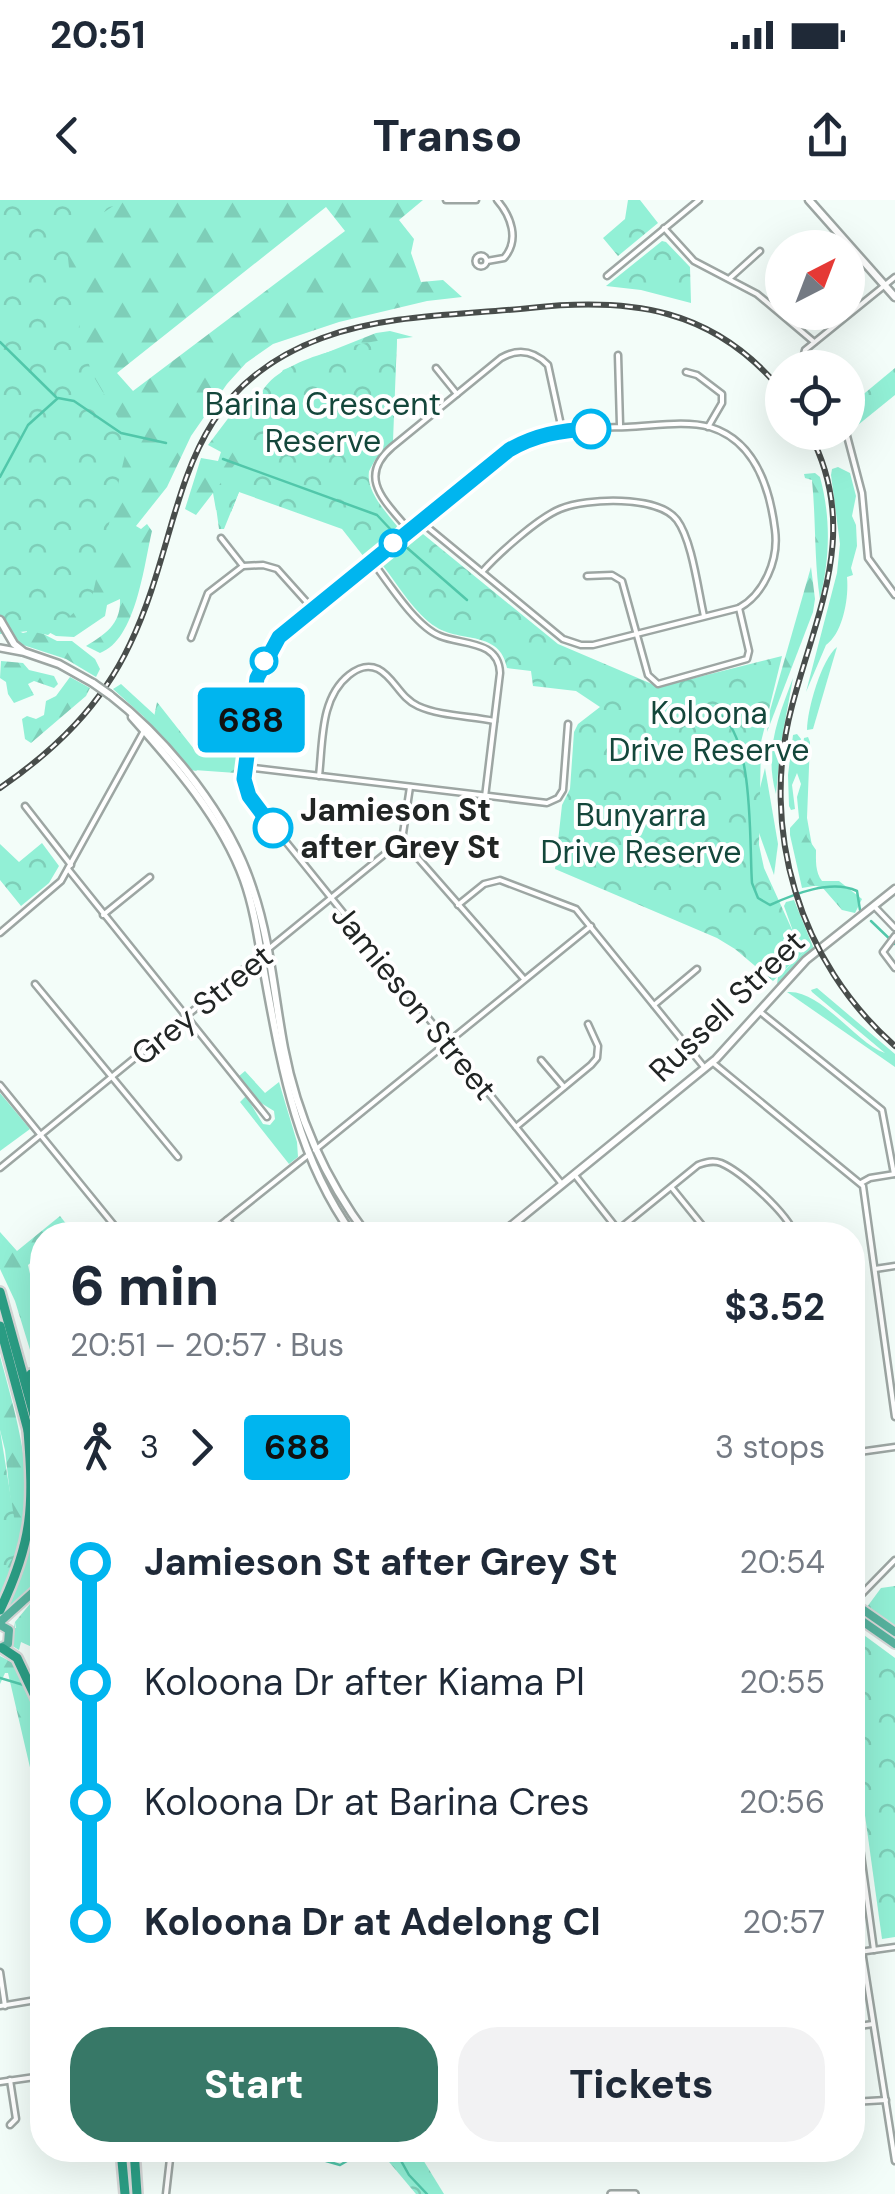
<!DOCTYPE html>
<html lang="en">
<head>
<meta charset="utf-8">
<style>
	:root { --surface:#fff; --page:#f2f2f3; --text:#1f2937; --muted:#747a83; --accent:#377867 }
	body { margin:0; font-family:"DM Sans",sans-serif; background:var(--page); color:var(--text); height:100vh; display:flex; flex-direction:column; font-size:38px; white-space:nowrap }
	* { box-sizing:border-box; margin:0 }
	p { font-size:32px; color:var(--muted) }
	.icon { flex:none; width:55px; height:55px; fill:none; stroke:currentColor; stroke-width:2; stroke-linecap:round; stroke-linejoin:round }
	.map { position:relative; flex:1; overflow:hidden }
	.side { position:absolute; left:30px; top:1022px; width:835px; height:940px; display:flex; flex-direction:column; background:var(--surface); border-radius:40px; box-shadow:0 10px 40px #0002 }
	.side>* { flex:none }
	.badge { padding:0 20px; border-radius:8px; font-size:35px; line-height:65px }
	.needle { width:65px; rotate:42deg }
	.tools { position:absolute; left:765px; top:30px; display:grid; gap:20px }
	.tools a { display:grid; place-items:center; width:100px; height:100px; border-radius:50%; background:var(--surface); box-shadow:0 10px 40px #0002; font-size:50px }
	.map>.badge { position:absolute; translate:-50% -50%; box-shadow:0 0 0 5px #fff }
	.legs { display:flex; align-items:center; gap:15px; height:110px; padding:0 40px; font-size:32px }
	.legs p { margin-inline-start:auto }
	.headline { display:flex; align-items:center; justify-content:space-between; height:170px; padding:0 40px }
	h1 { font-size:55px; font-weight:800; line-height:75px }
	.primary-button { display:flex; gap:20px; margin-top:auto; padding:20px 40px }
	.primary-button a { flex:1; height:115px; border-radius:40px; background:var(--accent); color:#fff; font-size:40px; font-weight:800; line-height:115px; text-align:center }
	.primary-button a+a { background:var(--page); color:var(--text) }
	ul { padding:0 40px; list-style:none }
	li { display:flex; align-items:center; gap:35px; height:120px; font-size:38px }
	li i { display:grid; place-items:center; width:15px; height:100%; margin:0 12px; background:currentColor }
	li i::after { content:''; width:25px; height:25px; margin:-12px; border:8px solid; border-radius:50%; background:var(--surface) }
	li p { margin-inline-start:auto }
	li:first-child i { background:linear-gradient(#0000 50%,currentColor 0) }
	li:last-child i { background:linear-gradient(currentColor 50%,#0000 0) }
	.status { display:flex; justify-content:space-between; align-items:center; height:70px; padding:0 50px; background:var(--surface); direction:ltr }
	.status svg { height:28px; fill:currentColor }
	header { display:flex; justify-content:space-between; align-items:center; height:130px; padding:0 40px; background:var(--surface); font-size:45px; font-weight:800 }
	.map>svg:first-child { display:block }
	.grass { fill:#92f0d6 }
	.forest { fill:url(#forest-firs); fill-rule:evenodd }
	.park { fill:url(#park-crowns) }
	.lines { fill:none; stroke-linecap:round; stroke-linejoin:round }
	.stream { stroke:#51c7aa; stroke-width:2.5 }
	.minor-casing { stroke:#9da6a3; stroke-width:9 }
	.tertiary-casing { stroke:#9da6a3; stroke-width:10 }
	.secondary-casing { stroke:#9da6a3; stroke-width:11 }
	.trunk-casing { stroke:#d7d8d8; stroke-width:12 }
	.motorway-casing { stroke:#d7d8d8; stroke-width:14 }
	.minor { stroke:#fff; stroke-width:4 }
	.tertiary { stroke:#fff; stroke-width:5 }
	.secondary { stroke:#fff; stroke-width:6 }
	.trunk { stroke:#56b29e; stroke-width:8 }
	.motorway { stroke:#2b9e85; stroke-width:9 }
	.rail-casing { stroke:#484d4b; stroke-width:6 }
	.rail { stroke:#fff; stroke-width:2.5; stroke-dasharray:8; stroke-linecap:butt }
	.secondary-bridge-casing { stroke:#9da6a3; stroke-width:11; stroke-linecap:butt }
	.secondary-bridge { stroke:#fff; stroke-width:6 }
	.line-1-casing { stroke:#fff; stroke-width:22 }
	.line-1 { stroke:#00b5ef; stroke-width:15 }
	.stop-1-dot { fill:#fff; stroke:#00b5ef; stroke-width:5 }
	.labels { text-anchor:middle; dominant-baseline:central; stroke-width:8; stroke-linejoin:round; paint-order:stroke }
	.park-label { font-size:32px; fill:#14473b; stroke:#fff }
	.stop-label { font-size:32px; font-weight:bold; fill:#212524; stroke:#fff; text-anchor:start }
	.street-label { font-size:32px; fill:#212524; stroke:#fff }
</style>
</head>
<body>
<div class="status"><b>20:51</b><svg viewBox="0 0 49 12"><path d="M0 12V9h3v3zM5 12V6h3v6zM10 12V3h3v9zM15 12V0h3v12zM26 1h20v11H26zM47 4h2v5h-2z"/></svg></div>
<header><svg class="icon" aria-label="back" viewBox="0 0 24 24"><path d="M15 5l-7 7 7 7"/></svg>Transo<svg class="icon" aria-label="share" viewBox="0 0 24 24"><path d="M12 15V3M7 8l5-5 5 5M5 13v7h14v-7"/></svg></header>
<div class="map">
<svg width="895" height="1994" viewBox="0 0 895 1994">
	<defs>
		<pattern id="forest-firs" width="22" height="20" patternUnits="userSpaceOnUse" patternTransform="scale(2.5)"><rect width="22" height="20" fill="#92f0d6"/><path d="M5 1l3.5 6h-7zM16 11l3.5 6h-7z" fill="#7eceb8"/></pattern>
		<pattern id="park-crowns" width="20" height="18" patternUnits="userSpaceOnUse" patternTransform="scale(2.5)"><rect width="20" height="18" fill="#92f0d6"/><path d="M2 6a3 3 0 1 1 6 0M12 15a3 3 0 1 1 6 0" fill="none" stroke="#7eceb8"/></pattern>
	</defs>
	<rect width="100%" height="100%" fill="#f3fdf9"/>
	<g class="grass">
		<path d="M838,267L850,273L856,296L852,316L856,325L857,346L851,368L853,375L847,377C849,398 843,433 826,445L806,492L837,373L840,344L831,275L832,269Z"/>
		<path d="M837,447L813,529L807,530C807,510 821,460 837,447Z"/>
		<path d="M793,478L781,543L776,594C764,551 778,518 793,478Z"/>
		<polygon points="121,484 157,517 197,571 190,570 143,516 113,489"/>
		<polygon points="797,534 801,539 797,556 802,552 804,538 808,537 810,542 807,618 819,685 802,688 790,635 790,628 799,618 797,597 801,584 797,573 792,585 795,609 791,610 789,606 788,575 793,535"/>
		<polygon points="765,568 778,644 774,675 758,630 759,592"/>
		<polygon points="794,700 814,749 777,784 778,777 806,750 794,734 784,706 786,702"/>
		<path d="M817,788L895,854V867L787,792C821,789 854,842 885,853L812,792L811,790Z"/>
		<polygon points="245,871 265,893 279,882 297,942 298,957 289,964 240,902 246,896 263,924 270,925 275,919 274,911 261,903 239,876"/>
		<polygon points="0,893 30,929 0,951"/>
		<polygon points="42,1418 42,1493 38,1493 31,1475 33,1476 32,1466 38,1460 32,1447 21,1442 19,1450 11,1445 15,1422 15,1428 33,1427"/>
	</g>
	<g class="forest">
		<path d="M0,0H423L399,20L414,39L411,53L421,82L443,80L462,97L427,101L339,122L273,144L246,163L227,184L191,236L167,287L136,326L141,329L147,324L152,331C144,365 136,440 100,453L86,446C106,434 121,424 120,399L107,405L105,416L74,437L56,436L0,406ZM326,7L345,31L133,191L117,173Z"/>
		<polygon points="390,131 413,137 397,139 393,241 375,260 362,284 239,292 231,312 216,310 213,293 196,315 185,309 201,258 218,261 221,252 208,245 239,204 266,198 283,170 376,133"/>
		<path d="M815,273L820,277C831,318 830,357 820,399C814,360 816,320 812,280L805,278L804,274Z"/>
		<polygon points="811,367 815,399 813,412 767,532 769,514"/>
		<polygon points="26,425 57,441 72,441 95,459 100,469 96,477 66,459 17,443 8,426 23,433 27,432"/>
		<polygon points="1,461 23,463 29,470 54,476 58,484 54,488 34,481 28,484 34,495 14,503 8,494 6,482 0,478"/>
		<polygon points="70,477 90,488 86,496 31,543 25,539 22,519 27,516 36,519 44,515 46,501 56,496"/>
		<path d="M804,624L807,637L816,650C816,660 815,672 822,681H839L862,699L855,713L842,710L822,687L810,685L804,680C814,664 805,649 793,635Z"/>
		<polygon points="60,1016 71,1030 64,1035 42,1035 42,1053 28,1065 42,1127 42,1189 15,1101 0,1069 0,1032 17,1051"/>
		<path d="M0,1156C15,1213 34,1272 24,1332C20,1354 9,1376 0,1397V1370L15,1339L5,1250L0,1230Z"/>
		<polygon points="36,1309 41,1309 42,1316 42,1376 12,1406 7,1404 28,1350"/>
		<polygon points="39,1393 42,1396 42,1418 37,1421 32,1434 26,1439 17,1435 15,1422"/>
		<polygon points="0,1456 15,1464 42,1519 42,1619 8,1473 5,1473 0,1484"/>
	</g>
	<g class="park">
		<polygon points="0,0 122,0 66,38 72,97 91,172 124,228 120,231 128,242 92,397 48,435 29,431 0,434"/>
		<polygon points="628,0 640,0 658,23 618,56 603,38 625,19"/>
		<polygon points="662,41 666,42 690,67 691,103 641,90 606,86"/>
		<path d="M397,138L392,238C352,272 370,293 397,326L396,330L364,357L342,329L239,292L224,329H219L214,292L235,264L284,284L288,274L258,255L240,251C247,232 252,210 262,192C281,157 360,143 397,138Z"/>
		<polygon points="895,168 895,195 853,229 848,207"/>
		<path d="M418,334H423L558,444L659,487L782,456L761,542L759,645L764,668L794,734L806,750L773,781L735,749L717,738L555,669L562,605L570,589L574,532L578,524L600,507L576,491L533,486L531,471L507,468C500,430 461,443 436,427C415,414 399,386 383,366L384,361Z"/>
		<polygon points="157,502 194,549 238,555 236,573 194,570 154,517"/>
		<polygon points="42,643 59,666 49,683 21,706 0,680 0,644 19,662"/>
		<polygon points="0,1230 15,1323 16,1351 0,1382"/>
		<polygon points="895,1386 895,1427 867,1407 881,1388"/>
		<polygon points="853,1427 895,1458 895,1737 882,1739 853,1528"/>
		<polygon points="379,1950 417,1950 444,1994 416,1994"/>
	</g>
	<g class="lines">
		<g class="stream">
			<polyline points="0,142 56,197"/>
			<polyline points="223,259 377,315 393,332"/>
			<polyline points="0,277 28,225 58,198 74,201 121,233 166,243"/>
			<polyline points="405,346 467,400"/>
			<path d="M717,512C755,534 749,643 752,683L758,698L770,705C794,694 831,679 857,691L860,710"/>
			<polyline points="871,721 895,744"/>
			<polyline points="0,1478 27,1486"/>
			<polyline points="322,1950 326,1961 340,1965 347,1961 349,1950"/>
			<polyline points="395,1950 409,1975 427,1994"/>
		</g>
		<g class="minor-casing">
			<g id="minor">
				<polyline points="446,0 476,0"/>
				<polyline points="664,28 694,61 757,94 814,142"/>
				<circle cx="481" cy="61" r="5.5"/>
				<path d="M487,61L504,58C520,40 511,16 497,0"/>
				<polyline points="607,76 699,0"/>
				<polyline points="730,78 760,51"/>
				<polyline points="618,155 620,225"/>
				<polyline points="436,168 457,194"/>
				<polyline points="809,168 803,158 805,150 895,77"/>
				<polyline points="686,172 697,175 722,194 722,203 708,227"/>
				<polyline points="846,232 862,293 868,358 895,395"/>
				<path d="M420,321L563,439L581,445H593L739,408C764,394 779,360 775,330C770,289 756,241 710,227C685,220 653,226 627,227C594,228 560,227 529,240C504,250 483,271 461,288C430,313 398,339 367,364C336,390 293,415 270,449C254,473 237,571 249,596L562,984"/>
				<path d="M409,330C386,302 356,278 392,247L501,158C518,148 534,151 548,165L562,230"/>
				<polyline points="221,338 243,366"/>
				<path d="M372,361C388,382 415,426 440,436C462,445 499,440 500,473L485,597"/>
				<path d="M482,372C498,354 538,318 560,309C587,298 658,295 677,320C692,340 698,390 704,416"/>
				<polyline points="587,376 612,375 622,381 648,475 658,484 747,459 749,451 739,408"/>
				<polyline points="191,438 208,393 243,366 263,365 277,369 312,408"/>
				<polyline points="205,505 217,511 251,516"/>
				<polyline points="245,567 547,603 558,598 563,590 568,524"/>
				<path d="M319,576C323,541 320,498 349,475C358,468 367,464 378,469C394,477 400,498 418,506C440,516 470,516 494,521"/>
				<polyline points="25,606 71,665"/>
				<polyline points="402,640 524,779"/>
				<polyline points="402,640 410,587"/>
				<polyline points="68,669 267,917"/>
				<polyline points="458,705 484,684 500,680 576,709 704,867"/>
				<polyline points="874,706 895,728"/>
				<polyline points="103,715 150,677"/>
				<polyline points="0,733 61,681 145,529"/>
				<polyline points="895,736 883,752 895,768"/>
				<polyline points="35,784 178,957"/>
				<polyline points="654,805 697,769"/>
				<polyline points="759,811 882,910 894,974"/>
				<polyline points="541,860 564,887"/>
				<polyline points="712,862 863,986 895,1217"/>
				<polyline points="0,885 122,1035"/>
				<polyline points="516,927 591,865 597,858 598,846 588,824"/>
				<polyline points="315,950 591,726"/>
				<polyline points="0,968 402,640"/>
				<polyline points="574,974 622,1035"/>
				<polyline points="861,983 870,978 895,974"/>
				<polyline points="672,988 710,1035"/>
				<polyline points="227,1020 240,1035"/>
				<polyline points="512,1026 519,1035"/>
				<path d="M618,1030L698,965C706,962 713,960 721,963C742,972 788,1014 795,1035"/>
				<polyline points="208,1035 307,956"/>
				<polyline points="875,1069 895,1066"/>
				<polyline points="852,1253 895,1247"/>
				<polyline points="853,1403 895,1360"/>
				<polyline points="852,1589 874,1750"/>
				<polyline points="41,1650 42,1654"/>
				<polyline points="862,1751 895,1961"/>
				<polyline points="852,1753 895,1747"/>
				<polyline points="0,1772 5,1806"/>
				<polyline points="0,1806 42,1799"/>
				<polyline points="852,1827 873,1824"/>
				<polyline points="10,1880 16,1919 10,1925"/>
				<polyline points="0,1882 42,1876"/>
				<polyline points="852,1902 886,1900"/>
				<polyline points="166,1994 171,1950"/>
			</g>
		</g>
		<g class="tertiary-casing">
			<g id="tertiary">
				<polyline points="0,448 22,452"/>
				<polyline points="611,1994 635,1994"/>
			</g>
		</g>
		<g class="secondary-casing">
			<g id="secondary">
				<polyline points="809,0 895,97"/>
				<polyline points="0,420 14,444 24,452 59,464 93,483"/>
				<path d="M110,495C169,541 230,617 253,690C270,740 274,795 284,848C297,916 325,979 367,1035"/>
				<path d="M132,517C174,564 222,619 244,680C255,711 259,744 265,777C282,869 297,957 353,1035"/>
				<polyline points="500,1035 716,859 806,760 895,689"/>
			</g>
		</g>
		<g class="trunk-casing">
			<g id="trunk">
				<polyline points="852,1402 895,1432"/>
				<polyline points="852,1414 895,1444"/>
				<polyline points="0,1422 42,1384"/>
				<polyline points="0,1425 9,1430 8,1444 0,1448"/>
			</g>
		</g>
		<g class="motorway-casing">
			<g id="motorway">
				<polyline points="0,1092 42,1244"/>
				<polyline points="0,1126 29,1234"/>
				<polyline points="31,1174 42,1208"/>
				<polyline points="36,1264 42,1292"/>
				<path d="M0,1410C33,1341 34,1305 28,1231"/>
				<polyline points="2,1448 17,1458 42,1511"/>
				<polyline points="121,1950 125,1994"/>
				<polyline points="134,1950 137,1994"/>
			</g>
		</g>
		<use href="#minor" class="minor"/>
		<use href="#tertiary" class="tertiary"/>
		<use href="#secondary" class="secondary"/>
		<use href="#trunk" class="trunk"/>
		<use href="#motorway" class="motorway"/>
		<g class="rail-casing">
			<g id="rail">
				<path d="M809,232C861,330 817,410 792,506C759,629 799,762 895,846"/>
				<path d="M0,588C55,550 101,506 130,444C188,323 169,195 322,138C386,114 462,115 530,108C631,97 714,108 782,191"/>
			</g>
		</g>
		<use href="#rail" class="rail"/>
		<g class="secondary-bridge-casing">
			<polyline id="secondary-bridge" points="93,483 110,495"/>
		</g>
		<use href="#secondary-bridge" class="secondary-bridge"/>
	</g>
	<g class="lines">
		<g class="line-1-casing">
			<path id="line-1" d="M273,628L249,596L244,579L257,478L279,437L509,250C535,235 561,230 591,229"/>
		</g>
		<use href="#line-1" class="line-1"/>
	</g>
	<g class="stop-1-dot">
		<circle cx="591" cy="229" r="18"/>
		<circle cx="393" cy="343" r="12"/>
		<circle cx="264" cy="461" r="12"/>
		<circle cx="273" cy="628" r="18"/>
	</g>
	<g class="labels">
		<g class="park-label">
			<text x="323" y="204">Barina Crescent<tspan x="323" dy="37">Reserve</tspan></text>
			<text x="709" y="513">Koloona<tspan x="709" dy="37">Drive Reserve</tspan></text>
			<text x="641" y="615">Bunyarra<tspan x="641" dy="37">Drive Reserve</tspan></text>
		</g>
		<g class="stop-label">
			<text x="300" y="610">Jamieson St<tspan x="300" dy="37">after Grey St</tspan></text>
		</g>
		<g class="street-label">
			<text transform="translate(414 802) rotate(51)">Jamieson Street</text>
			<text transform="translate(202 805) rotate(-39)">Grey Street</text>
			<text transform="translate(727 806) rotate(-44)">Russell Street</text>
		</g>
	</g>
</svg>
<div class="tools">
<a><svg class="needle" viewBox="-14 -14 28 28"><path d="M0-13l5 13h-10z" fill="#e53935"/><path d="M0 13l5-13h-10z" fill="#747a83"/></svg></a>
<a><svg class="icon" aria-label="locate" viewBox="0 0 24 24"><circle cx="12" cy="12" r="6"/><path d="M12 2v4M12 18v4M2 12h4M18 12h4"/></svg></a>
</div>
<b class="badge" style="left:251px;top:520px;background:#00b5ef;color:#111">688</b>
<section class="side">
<div class="headline"><div><h1>6 min</h1><p>20:51 – 20:57 · Bus</p></div><b>$3.52</b></div>
<div class="legs"><svg class="icon" aria-label="walk" viewBox="0 0 24 24"><circle cx="13" cy="4" r="2"/><path d="M13 8l-2 6 4 7M11 14l-3 7M7 12l3-4h3l4 4"/></svg>3<svg class="icon" aria-label="forward" viewBox="0 0 24 24"><path d="M9 5l7 7-7 7"/></svg><b class="badge" style="background:#00b5ef;color:#111">688</b><p>3 stops</p></div>
<ul>
<li><i style="color:#00b5ef"></i><b>Jamieson St after Grey St</b><p>20:54</p></li>
<li><i style="color:#00b5ef"></i><span>Koloona Dr after Kiama Pl</span><p>20:55</p></li>
<li><i style="color:#00b5ef"></i><span>Koloona Dr at Barina Cres</span><p>20:56</p></li>
<li><i style="color:#00b5ef"></i><b>Koloona Dr at Adelong Cl</b><p>20:57</p></li>
</ul>
<div class="primary-button"><a>Start</a><a>Tickets</a></div>
</section>
</div>
</body>
</html>
